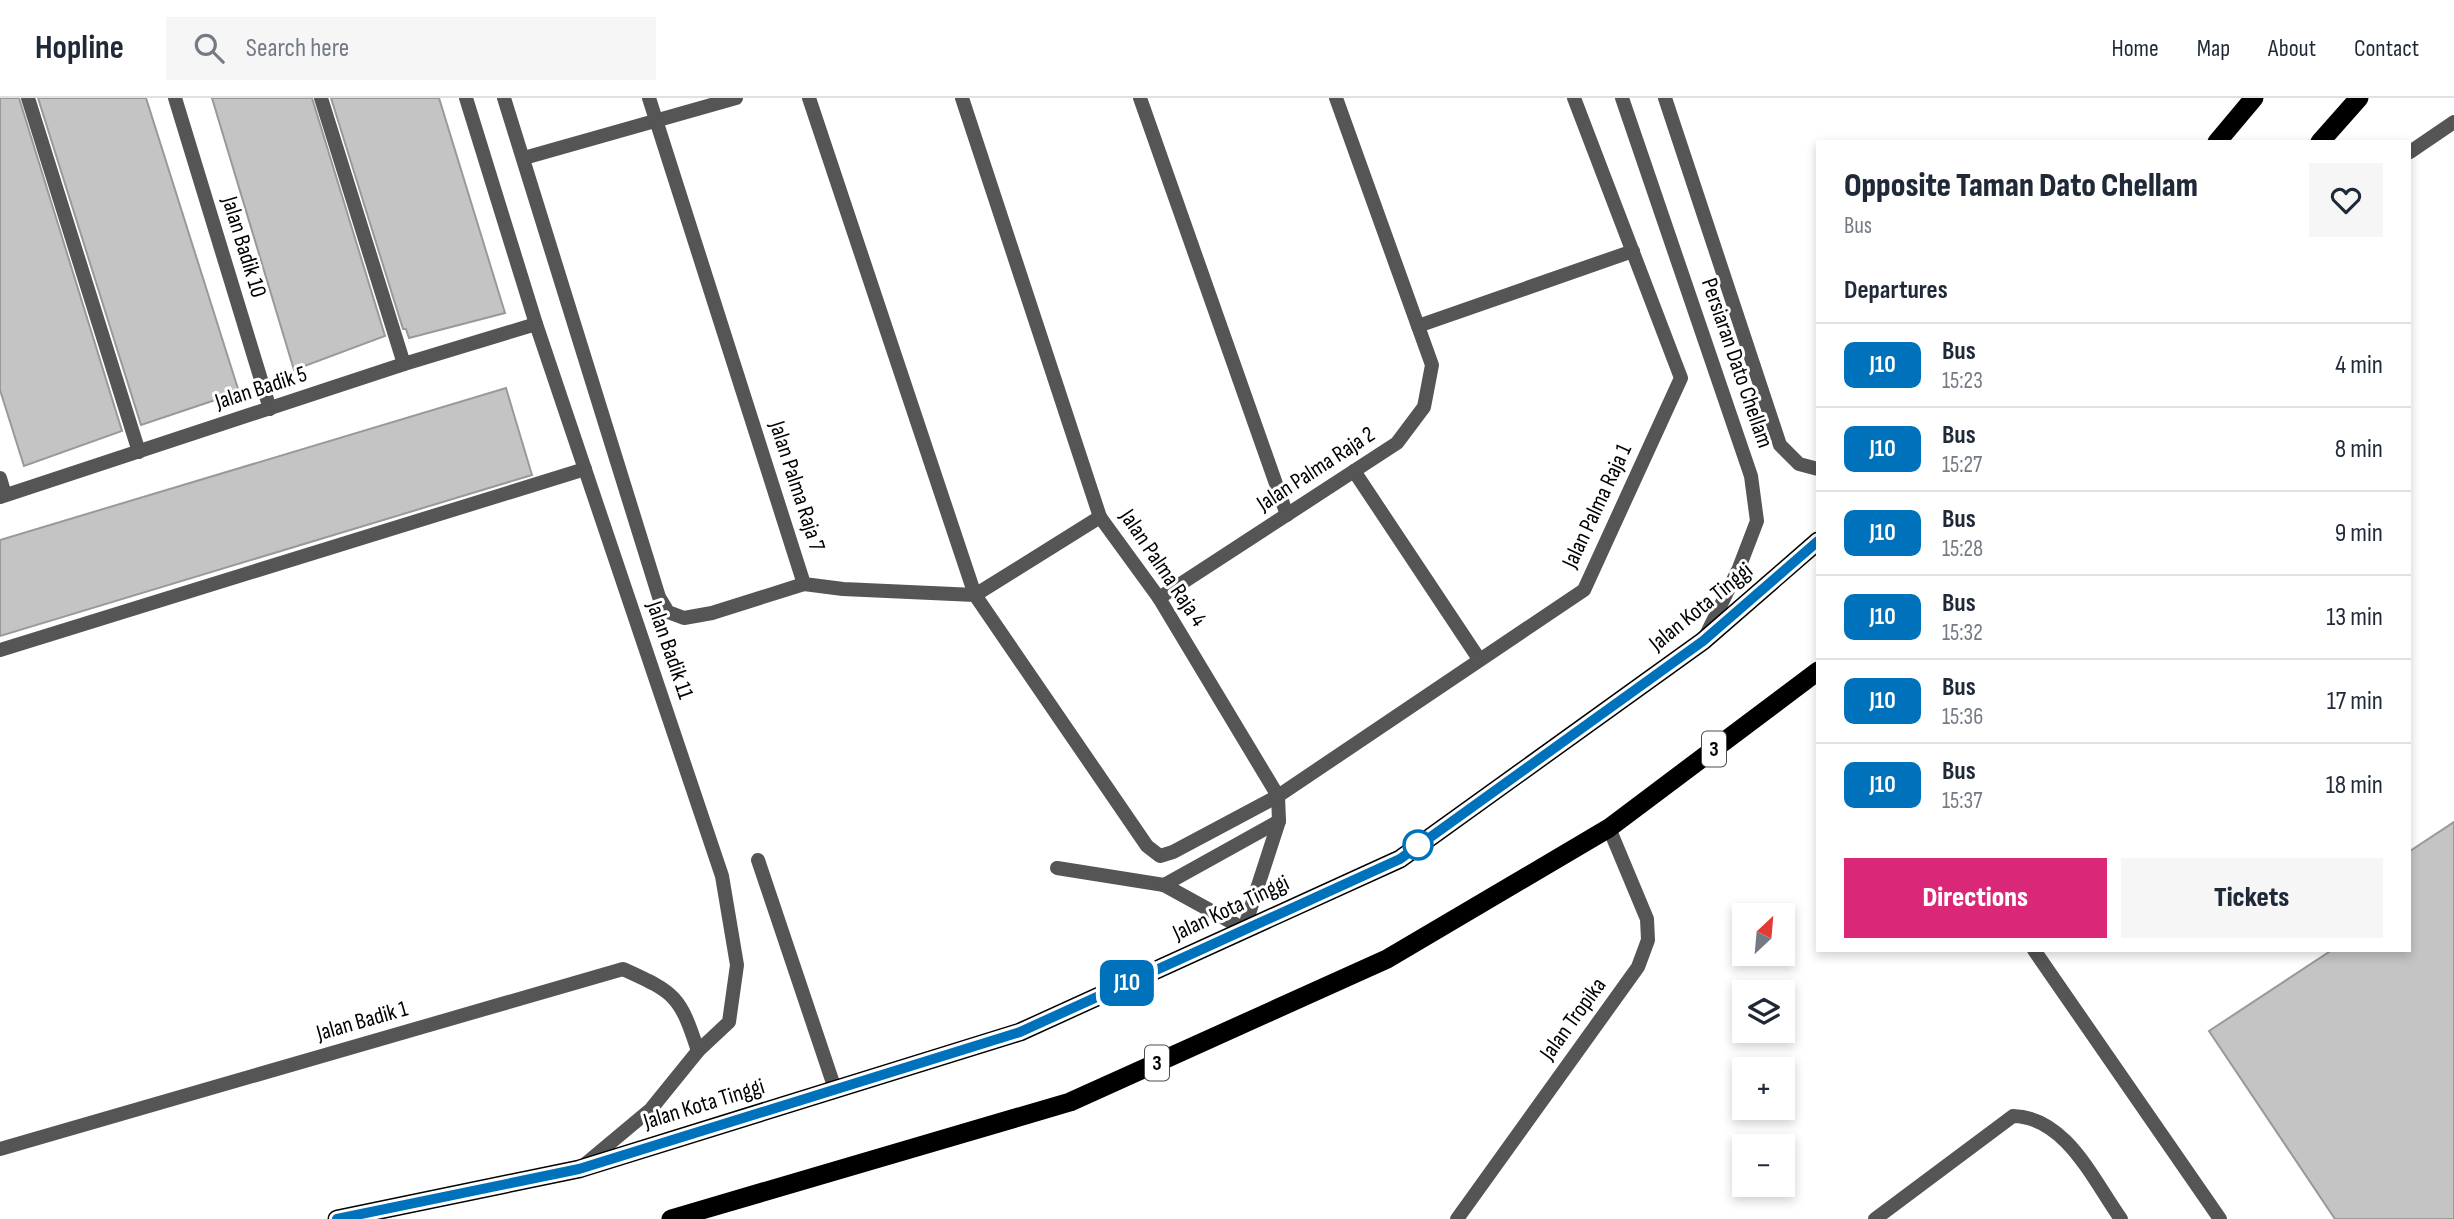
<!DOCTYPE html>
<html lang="en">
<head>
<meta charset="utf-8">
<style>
	:root { --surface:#fff; --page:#f6f6f7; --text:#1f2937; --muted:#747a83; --line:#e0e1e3; --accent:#db2777 }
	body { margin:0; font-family:"Sofia Sans Condensed",sans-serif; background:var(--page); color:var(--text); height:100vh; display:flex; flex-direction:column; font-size:26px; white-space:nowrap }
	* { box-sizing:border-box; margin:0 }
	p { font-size:23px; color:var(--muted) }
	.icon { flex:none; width:38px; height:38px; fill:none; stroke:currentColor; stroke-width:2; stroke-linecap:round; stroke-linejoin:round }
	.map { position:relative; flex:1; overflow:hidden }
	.details { position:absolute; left:1816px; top:42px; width:595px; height:812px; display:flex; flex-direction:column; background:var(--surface); border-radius:0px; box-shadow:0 4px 10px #0003 }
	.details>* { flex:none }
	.badge { padding:0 14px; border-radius:10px; font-size:24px; line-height:46px }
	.needle { width:46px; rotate:26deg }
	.tools { position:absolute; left:1732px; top:805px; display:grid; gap:14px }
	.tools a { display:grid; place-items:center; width:63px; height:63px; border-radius:0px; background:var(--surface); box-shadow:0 4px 10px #0003; font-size:35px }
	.map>.badge { position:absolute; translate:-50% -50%; box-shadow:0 0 0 4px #fff }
	h2 { padding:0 28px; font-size:26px; line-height:63px }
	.round { display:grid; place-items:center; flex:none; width:74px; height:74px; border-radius:0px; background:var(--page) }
	.headline { display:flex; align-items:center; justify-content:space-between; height:119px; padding:0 28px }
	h1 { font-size:33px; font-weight:800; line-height:52px }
	.cta { display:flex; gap:14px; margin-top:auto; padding:14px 28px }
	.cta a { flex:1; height:80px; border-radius:0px; background:var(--accent); color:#fff; font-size:28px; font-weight:800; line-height:80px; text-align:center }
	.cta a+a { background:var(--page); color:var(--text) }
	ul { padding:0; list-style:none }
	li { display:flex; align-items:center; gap:21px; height:84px; padding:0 28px; border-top:2px solid var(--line) }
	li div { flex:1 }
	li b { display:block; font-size:26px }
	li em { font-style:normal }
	li .badge { min-width:77px; font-weight:700; text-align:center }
	header { display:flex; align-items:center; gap:42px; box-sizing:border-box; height:98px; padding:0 35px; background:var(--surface); border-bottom:2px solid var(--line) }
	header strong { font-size:33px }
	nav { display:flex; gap:38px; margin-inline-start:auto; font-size:24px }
	.search { width:490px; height:63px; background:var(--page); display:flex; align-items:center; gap:18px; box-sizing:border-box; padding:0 24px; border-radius:0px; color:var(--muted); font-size:26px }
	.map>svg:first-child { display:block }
	.building { fill:#c4c4c4; stroke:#999; stroke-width:2 }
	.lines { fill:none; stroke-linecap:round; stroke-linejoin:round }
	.service { stroke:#555; stroke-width:14 }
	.minor { stroke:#555; stroke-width:14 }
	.tertiary { stroke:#555; stroke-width:14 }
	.trunk { stroke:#000; stroke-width:19 }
	.line-casing { stroke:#fff; stroke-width:16 }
	.line { stroke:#0072bc; stroke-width:10 }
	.stop-dot { fill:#fff; stroke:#0072bc; stroke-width:3.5 }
	.labels { text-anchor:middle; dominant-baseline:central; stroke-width:6; stroke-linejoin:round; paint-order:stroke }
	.shield { fill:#fff; stroke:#4c4c4c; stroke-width:2 }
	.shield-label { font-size:21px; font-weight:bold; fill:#000 }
	.street-label { font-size:23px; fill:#000; stroke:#fff }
</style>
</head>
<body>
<header>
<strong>Hopline</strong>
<div class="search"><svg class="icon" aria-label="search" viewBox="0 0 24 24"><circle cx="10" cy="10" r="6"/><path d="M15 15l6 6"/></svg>Search here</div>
<nav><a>Home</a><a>Map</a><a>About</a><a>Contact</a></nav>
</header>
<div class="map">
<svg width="2454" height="1121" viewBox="0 0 2454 1121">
	<rect width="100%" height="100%" fill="#fff"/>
	<g class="building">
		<polygon points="0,0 19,0 122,333 24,368 0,292"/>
		<polygon points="38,0 146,0 239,294 141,327"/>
		<polygon points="212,0 312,0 385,238 294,272"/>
		<polygon points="331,0 439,0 505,215 409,240 406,231 403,231"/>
		<polygon points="506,290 532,377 0,538 0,442"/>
		<polygon points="2454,724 2454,1121 2335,1121 2209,933 2332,852 2410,852 2410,753"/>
	</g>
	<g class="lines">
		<g class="service">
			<polyline points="28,0 139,354"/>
			<polyline points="321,0 404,266"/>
			<polyline points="504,0 659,499 668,514 684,520 712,515 804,486"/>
			<polyline points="809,0 975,497 1147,748 1160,758 1173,754 1278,698"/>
			<polyline points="1140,0 1287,417"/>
			<polyline points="2410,54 2454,24"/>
			<polyline points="524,60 736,0"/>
			<polyline points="1418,228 1633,153"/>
			<polyline points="1354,373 1479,561"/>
			<polyline points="0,552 585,371"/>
			<polyline points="758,762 835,991"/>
			<polyline points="1057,770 1164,787"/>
			<path d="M1875,1121L2013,1018C2066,1019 2093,1082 2121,1121"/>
		</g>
		<g class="minor">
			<polyline points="175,0 270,311"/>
			<polyline points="466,0 536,226 722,778 737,867 729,924 698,953 651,1011 584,1067"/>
			<polyline points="649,0 804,486 843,491 975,497 1100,419"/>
			<polyline points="962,0 1100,419 1159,500 1278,698 1279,723 1244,831 1164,787"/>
			<polyline points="0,380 5,397"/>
			<polyline points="0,399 404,266 536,226"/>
			<polyline points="1159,500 1397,345 1424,309 1432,267 1336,0"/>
			<polyline points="1278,698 1584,492 1681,280 1574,0"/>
			<polyline points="1164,787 1279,723"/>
			<polyline points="2034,852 2220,1121"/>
			<path d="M0,1051L623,871C676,895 680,898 698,953"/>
		</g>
		<g class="tertiary">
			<polyline points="1622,0 1751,378 1757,423 1739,470 1707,535"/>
			<polyline points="1665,0 1780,347 1799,366 1818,371"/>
			<polyline points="1457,1121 1638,869 1648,842 1647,821 1609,730"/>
		</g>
		<g class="trunk">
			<polyline points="2217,44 2254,0"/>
			<polyline points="2320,44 2359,0"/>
			<polyline points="337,1121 579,1071 1020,934 1400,761 1703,543 1818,443"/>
			<polyline points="671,1121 1070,1004 1387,861 1609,730 1818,573"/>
		</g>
	</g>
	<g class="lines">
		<g class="line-casing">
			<polyline id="line" points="337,1121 579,1071 1020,934 1400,761 1703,543 1818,443"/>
		</g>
		<use href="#line" class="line"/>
	</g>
	<circle class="stop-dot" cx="1418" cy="747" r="14"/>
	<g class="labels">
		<g class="shield">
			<rect x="1702" y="633.5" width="24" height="35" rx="5"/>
			<rect x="1145" y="947.5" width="24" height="35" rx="5"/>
		</g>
		<g class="shield-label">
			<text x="1714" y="651">3</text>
			<text x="1157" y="965">3</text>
		</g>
		<g class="street-label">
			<text transform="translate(244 149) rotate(73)">Jalan Badik 10</text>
			<text transform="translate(1737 265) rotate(71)">Persiaran Dato Chellam</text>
			<text transform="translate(261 290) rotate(-18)">Jalan Badik 5</text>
			<text transform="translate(1316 371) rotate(-33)">Jalan Palma Raja 2</text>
			<text transform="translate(797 388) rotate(72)">Jalan Palma Raja 7</text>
			<text transform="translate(1597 408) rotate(-65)">Jalan Palma Raja 1</text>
			<text transform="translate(1163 470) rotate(56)">Jalan Palma Raja 4</text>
			<text transform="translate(1701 509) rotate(-39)">Jalan Kota Tinggi</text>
			<text transform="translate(670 552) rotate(71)">Jalan Badik 11</text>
			<text transform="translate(1231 810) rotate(-25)">Jalan Kota Tinggi</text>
			<text transform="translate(1573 921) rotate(-54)">Jalan Tropika</text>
			<text transform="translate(362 923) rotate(-16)">Jalan Badik 1</text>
			<text transform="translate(704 1006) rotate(-17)">Jalan Kota Tinggi</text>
		</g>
	</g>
</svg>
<div class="tools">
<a><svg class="needle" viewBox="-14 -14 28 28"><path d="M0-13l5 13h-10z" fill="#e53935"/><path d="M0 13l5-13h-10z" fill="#747a83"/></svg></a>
<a><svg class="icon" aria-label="layers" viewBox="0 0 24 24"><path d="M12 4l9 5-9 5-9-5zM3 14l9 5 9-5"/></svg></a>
<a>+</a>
<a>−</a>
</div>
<b class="badge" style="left:1127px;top:885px;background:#0072bc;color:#fff">J10</b>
<section class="details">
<div class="headline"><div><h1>Opposite Taman Dato Chellam</h1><p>Bus</p></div><a class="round"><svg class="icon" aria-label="heart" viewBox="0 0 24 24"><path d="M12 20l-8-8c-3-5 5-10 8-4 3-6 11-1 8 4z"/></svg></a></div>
<h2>Departures</h2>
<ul>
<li><span class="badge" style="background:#0072bc;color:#fff">J10</span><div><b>Bus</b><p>15:23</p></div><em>4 min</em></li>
<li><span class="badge" style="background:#0072bc;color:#fff">J10</span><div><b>Bus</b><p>15:27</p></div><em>8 min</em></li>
<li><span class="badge" style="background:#0072bc;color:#fff">J10</span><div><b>Bus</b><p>15:28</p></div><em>9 min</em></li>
<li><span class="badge" style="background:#0072bc;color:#fff">J10</span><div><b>Bus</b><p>15:32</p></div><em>13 min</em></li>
<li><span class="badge" style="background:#0072bc;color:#fff">J10</span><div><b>Bus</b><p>15:36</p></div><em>17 min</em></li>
<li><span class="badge" style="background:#0072bc;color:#fff">J10</span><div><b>Bus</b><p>15:37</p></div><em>18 min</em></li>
</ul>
<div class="cta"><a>Directions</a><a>Tickets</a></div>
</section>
</div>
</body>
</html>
